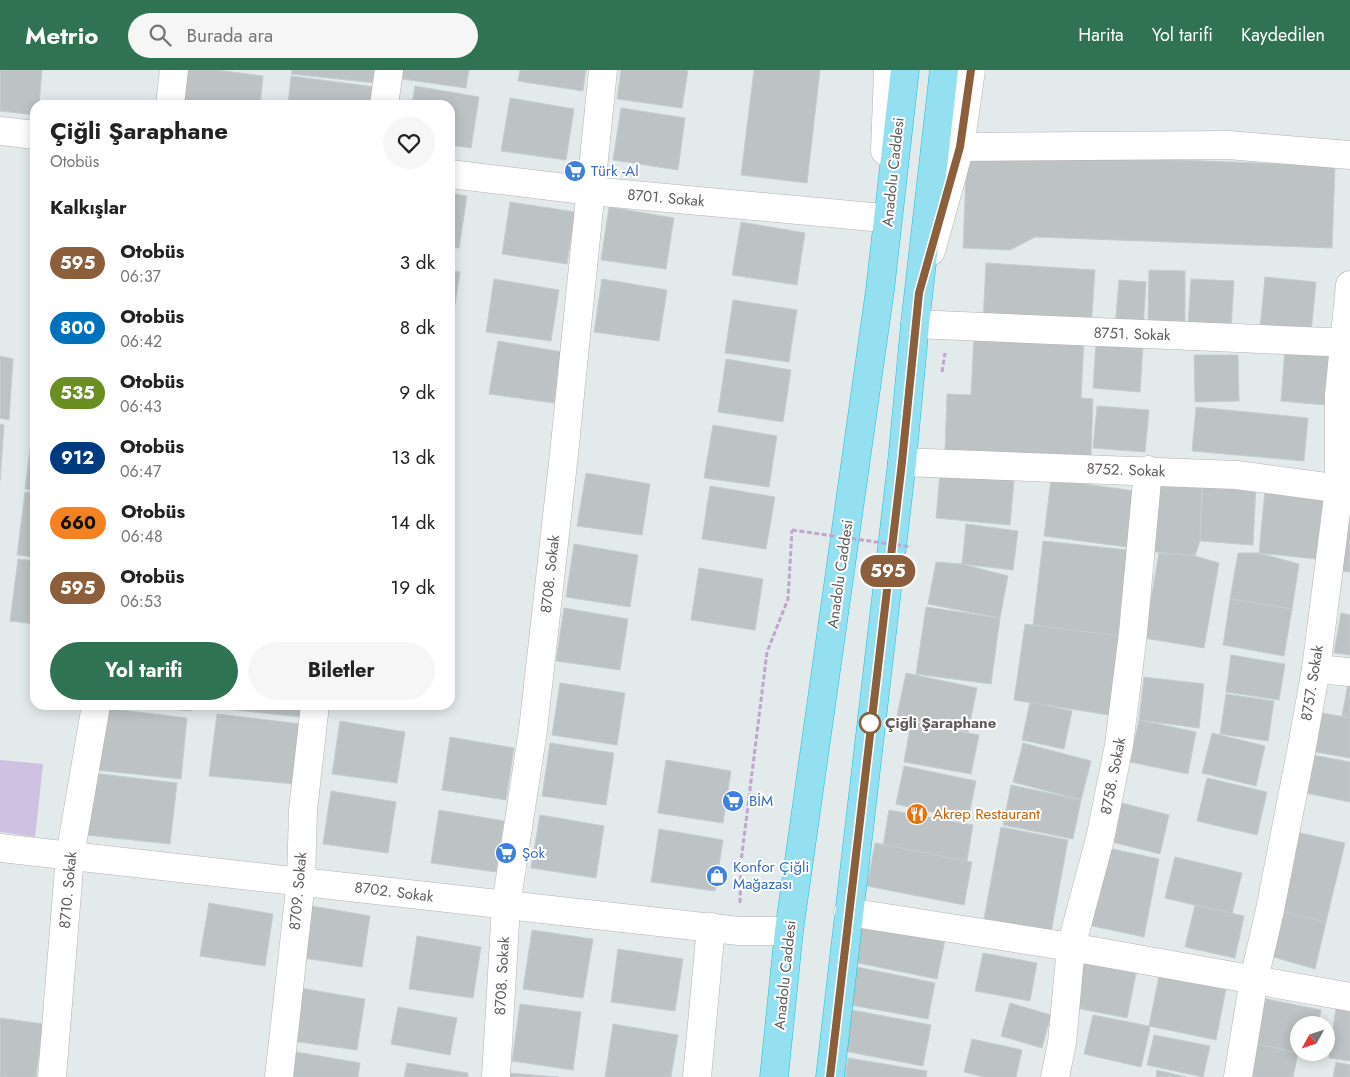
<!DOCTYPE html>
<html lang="tr">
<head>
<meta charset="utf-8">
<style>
	:root { --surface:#fff; --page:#f6f6f6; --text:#222; --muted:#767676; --accent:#2f7352 }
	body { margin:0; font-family:Jost,sans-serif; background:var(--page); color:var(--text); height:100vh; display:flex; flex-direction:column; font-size:19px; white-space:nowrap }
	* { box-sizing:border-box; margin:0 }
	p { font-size:16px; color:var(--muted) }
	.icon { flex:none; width:28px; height:28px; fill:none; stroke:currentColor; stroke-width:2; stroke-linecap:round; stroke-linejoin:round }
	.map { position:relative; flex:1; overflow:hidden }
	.details { position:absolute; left:30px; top:30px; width:425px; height:610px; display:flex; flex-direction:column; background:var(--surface); border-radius:15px; box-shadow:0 2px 12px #0003 }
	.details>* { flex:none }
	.badge { padding:0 10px; border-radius:16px; font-size:18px; line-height:32px }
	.needle { width:32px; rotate:230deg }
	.controls { position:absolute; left:1290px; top:946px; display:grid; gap:10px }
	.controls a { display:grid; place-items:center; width:45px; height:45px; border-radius:50%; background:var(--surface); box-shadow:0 2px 12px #0003; font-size:25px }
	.map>.badge { position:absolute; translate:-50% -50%; box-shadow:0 0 0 2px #fff }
	h2 { padding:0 20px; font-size:19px; line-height:45px }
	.round { display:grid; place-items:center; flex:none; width:52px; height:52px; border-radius:26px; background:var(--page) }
	.overview { display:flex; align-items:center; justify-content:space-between; height:85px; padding:0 20px }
	h1 { font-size:24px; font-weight:700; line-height:38px }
	.button { display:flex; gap:10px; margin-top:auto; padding:10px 20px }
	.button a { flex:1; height:58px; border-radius:30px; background:var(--accent); color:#fff; font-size:20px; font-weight:700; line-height:58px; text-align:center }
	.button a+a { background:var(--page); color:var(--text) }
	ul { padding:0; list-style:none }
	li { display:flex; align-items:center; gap:15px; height:65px; padding:0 20px }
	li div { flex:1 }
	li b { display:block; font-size:19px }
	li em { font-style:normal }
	li .badge { min-width:55px; font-weight:700; text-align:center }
	header { display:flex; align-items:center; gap:30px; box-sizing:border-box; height:70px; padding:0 25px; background:var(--accent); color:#fff }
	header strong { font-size:24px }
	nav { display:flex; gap:28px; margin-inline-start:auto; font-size:18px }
	.search { width:350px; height:45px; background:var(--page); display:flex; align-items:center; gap:12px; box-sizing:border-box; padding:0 18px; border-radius:28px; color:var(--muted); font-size:19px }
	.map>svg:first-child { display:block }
	.green { fill:#cfc1e1 }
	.building { fill:#bdc3c4; stroke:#c2ced0 }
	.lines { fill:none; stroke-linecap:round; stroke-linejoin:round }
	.minor-casing { stroke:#b6b0b0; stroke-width:29 }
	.highway-casing { stroke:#18bfd6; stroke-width:29 }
	.path { stroke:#c2a4cf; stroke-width:3; stroke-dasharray:5 2.5; stroke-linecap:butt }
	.minor { stroke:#fff; stroke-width:28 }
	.highway { stroke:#94e0f1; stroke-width:28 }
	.path-bridge { stroke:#c2a4cf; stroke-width:3; stroke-dasharray:5 2.5; stroke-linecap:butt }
	.line-casing { stroke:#fff; stroke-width:11 }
	.line { stroke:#8b5e3c; stroke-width:8 }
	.stop-dot { fill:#fff; stroke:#8b5e3c; stroke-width:2.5 }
	.labels { text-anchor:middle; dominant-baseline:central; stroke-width:4; stroke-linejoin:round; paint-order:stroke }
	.shop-label { font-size:15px; fill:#366cbe; stroke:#fff; text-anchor:start }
	.street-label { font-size:15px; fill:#625b5b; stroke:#fff }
	.stop-label { font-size:15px; font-weight:bold; fill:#625b5b; stroke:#fff; text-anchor:start }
	.food-label { font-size:15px; fill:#c56008; stroke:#fff; text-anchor:start }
</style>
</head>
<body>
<header>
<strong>Metrio</strong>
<div class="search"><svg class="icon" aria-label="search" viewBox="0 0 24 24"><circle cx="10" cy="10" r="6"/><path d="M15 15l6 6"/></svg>Burada ara</div>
<nav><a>Harita</a><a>Yol tarifi</a><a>Kaydedilen</a></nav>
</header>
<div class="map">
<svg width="1350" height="1007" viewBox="0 0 1350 1007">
	<rect width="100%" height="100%" fill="#e2eaec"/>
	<polygon class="green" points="0,690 43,694 35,767 0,762"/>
	<g class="building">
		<polygon points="0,0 42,0 39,35 35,35 35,45 0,41"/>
		<polygon points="180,0 217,0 263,6 260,35 175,35"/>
		<polygon points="292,0 377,0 376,13 291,4"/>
		<polygon points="403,0 469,0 466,18 402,9"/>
		<polygon points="520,0 586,0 583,21 518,11"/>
		<polygon points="621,0 688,0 682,38 617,29"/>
		<polygon points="754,0 820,0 807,113 741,105"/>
		<polygon points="291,6 375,17 373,35 288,35"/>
		<polygon points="415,16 479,27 471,78 450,75 450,35 412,35"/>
		<polygon points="510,28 574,39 566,90 501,81"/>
		<polygon points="621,38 685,48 678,100 613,90"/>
		<polygon points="967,82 1335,96 1332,178 1035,167 1010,180 963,178"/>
		<polygon points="450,123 467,126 459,178 450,177"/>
		<polygon points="510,132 575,142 567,194 502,184"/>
		<polygon points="609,137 674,148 666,199 601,190"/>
		<polygon points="741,152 805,163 797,215 732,205"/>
		<polygon points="986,193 1095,200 1091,258 983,251"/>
		<polygon points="1149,200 1185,201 1185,256 1148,255"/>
		<polygon points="450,201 460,202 452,254 450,253"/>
		<polygon points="1265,207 1316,212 1311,263 1260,258"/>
		<polygon points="494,209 559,220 551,271 486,262"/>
		<polygon points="602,209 667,220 659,271 594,262"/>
		<polygon points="1191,209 1234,211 1231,259 1188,256"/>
		<polygon points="1119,210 1146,212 1143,259 1115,258"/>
		<polygon points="733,230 797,240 789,292 725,283"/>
		<polygon points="974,265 1084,269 1081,328 1093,329 1091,386 945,380 947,324 971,325"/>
		<polygon points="498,271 562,282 554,333 489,324"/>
		<polygon points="1096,273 1143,276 1140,322 1093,318"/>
		<polygon points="1285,277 1329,280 1325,335 1281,331"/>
		<polygon points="1194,285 1238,285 1239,331 1195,332"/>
		<polygon points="0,286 13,289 9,350 0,348"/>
		<polygon points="726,289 791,300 783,352 718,342"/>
		<polygon points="1097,336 1149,340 1145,382 1093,378"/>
		<polygon points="1196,337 1308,348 1304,391 1192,381"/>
		<polygon points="0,354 4,355 0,411"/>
		<polygon points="713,355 777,366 769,417 704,408"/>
		<polygon points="33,357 35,357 35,420 25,419"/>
		<polygon points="586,403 650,414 642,465 577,456"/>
		<polygon points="940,403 1014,410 1010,455 936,448"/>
		<polygon points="1051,409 1141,422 1134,478 1044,466"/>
		<polygon points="1203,411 1256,415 1253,475 1200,471"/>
		<polygon points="1154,414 1202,418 1200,471 1195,486 1147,481"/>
		<polygon points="710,416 775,427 766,479 702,469"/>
		<polygon points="1265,420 1323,426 1317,489 1259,483"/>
		<polygon points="25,422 35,423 35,487 17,485"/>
		<polygon points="1350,433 1350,502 1335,500"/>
		<polygon points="966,454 1018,461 1013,500 962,494"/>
		<polygon points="1043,471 1128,480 1118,566 1033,556"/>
		<polygon points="574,474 638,485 630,537 566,527"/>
		<polygon points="1159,483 1195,486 1219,493 1204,578 1144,568"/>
		<polygon points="1238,483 1259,483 1299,494 1292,539 1230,529"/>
		<polygon points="18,489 35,491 35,554 10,551"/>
		<polygon points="936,492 962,494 1008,506 1000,548 928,534"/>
		<polygon points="699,498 763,509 755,560 691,550"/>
		<polygon points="1230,529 1292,539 1284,586 1223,575"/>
		<polygon points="926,537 1000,548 991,614 916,604"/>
		<polygon points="564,538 628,549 620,600 556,591"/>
		<polygon points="1341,543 1350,545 1350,585 1334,583"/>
		<polygon points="1025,554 1118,566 1127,569 1115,646 1014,630"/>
		<polygon points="1231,585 1285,594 1279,630 1226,622"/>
		<polygon points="906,603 977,618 968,662 897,646"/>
		<polygon points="1144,607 1204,614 1199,658 1139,650"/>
		<polygon points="560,613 625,623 617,675 552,665"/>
		<polygon points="1348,614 1350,614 1350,648 1342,646"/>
		<polygon points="1226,624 1274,631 1268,671 1220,664"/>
		<polygon points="1030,632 1072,641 1064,679 1022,670"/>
		<polygon points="128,635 191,635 191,641"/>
		<polygon points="217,635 302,635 301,647 216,638"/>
		<polygon points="104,638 187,648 181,709 96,700"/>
		<polygon points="1317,642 1350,648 1350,688 1310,681"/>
		<polygon points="217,644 301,654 294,714 209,706"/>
		<polygon points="1139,650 1196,662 1188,704 1130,692"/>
		<polygon points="340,651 405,662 397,713 332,704"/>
		<polygon points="911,652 979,665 971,704 904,692"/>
		<polygon points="1212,663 1265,676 1256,716 1202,703"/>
		<polygon points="450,667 514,678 506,730 442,720"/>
		<polygon points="550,673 614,683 606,735 542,726"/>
		<polygon points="1023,673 1091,691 1081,730 1013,712"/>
		<polygon points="1307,684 1350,692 1350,732 1300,722"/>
		<polygon points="666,690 731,701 723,753 658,743"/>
		<polygon points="904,696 976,711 968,750 896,734"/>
		<polygon points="93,703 177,713 170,774 86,765"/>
		<polygon points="1207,708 1267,722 1257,765 1197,751"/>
		<polygon points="1011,715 1081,730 1073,769 1003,755"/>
		<polygon points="331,721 396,732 388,783 323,774"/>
		<polygon points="1110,730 1169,745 1160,784 1100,769"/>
		<polygon points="439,740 504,751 496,802 431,793"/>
		<polygon points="889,740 973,755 967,791 883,776"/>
		<polygon points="540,745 604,756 596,808 531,798"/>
		<polygon points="1001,757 1068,770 1051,862 984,849"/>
		<polygon points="659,759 723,770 715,821 651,812"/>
		<polygon points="1292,761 1345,773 1326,852 1273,839"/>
		<polygon points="875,773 972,792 964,835 867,816"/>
		<polygon points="1103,777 1159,789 1144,867 1088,855"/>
		<polygon points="1175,787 1242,803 1232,844 1165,828"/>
		<polygon points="209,833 273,844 265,896 200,886"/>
		<polygon points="306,835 370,846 362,897 297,887"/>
		<polygon points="1195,835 1244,846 1235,888 1185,877"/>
		<polygon points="1281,841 1326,852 1315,899 1270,886"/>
		<polygon points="861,853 945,870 937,909 853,892"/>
		<polygon points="532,860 593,869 583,928 523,919"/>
		<polygon points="417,866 481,877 473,928 409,919"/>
		<polygon points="618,879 683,889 675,941 611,932"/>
		<polygon points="983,883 1037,893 1030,931 975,921"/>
		<polygon points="1081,888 1137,899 1127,948 1071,937"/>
		<polygon points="852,896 935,913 928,949 845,934"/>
		<polygon points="1159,906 1226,919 1216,970 1149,956"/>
		<polygon points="300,918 365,929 357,980 292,971"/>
		<polygon points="1262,928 1321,940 1318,955 1299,955 1299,982 1313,982 1313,984 1298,983 1254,973"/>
		<polygon points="1010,933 1051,945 1042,978 1001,966"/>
		<polygon points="520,934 581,942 573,1000 512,991"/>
		<polygon points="398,937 457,948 450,985 391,974"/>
		<polygon points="1336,937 1350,939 1350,991 1329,988"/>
		<polygon points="852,940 931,955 923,996 844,981"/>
		<polygon points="1093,945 1149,956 1150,958 1141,997 1084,984"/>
		<polygon points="0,948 43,954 36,1007 0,1007"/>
		<polygon points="613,954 678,965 671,1007 605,1007"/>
		<polygon points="1154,965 1210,976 1203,1007 1147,995"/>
		<polygon points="972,969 1022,980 1016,1007 984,1007 964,1002"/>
		<polygon points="1254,973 1298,983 1293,1007 1247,1007"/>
		<polygon points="296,982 360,993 358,1007 292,1007"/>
		<polygon points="848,988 927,1001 926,1007 845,1007"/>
		<polygon points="1336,992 1350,995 1350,1007 1333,1007"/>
		<polygon points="407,993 468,1003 468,1007 404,1007"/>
		<polygon points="1157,1000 1186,1007 1156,1007"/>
		<polygon points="508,1003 558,1007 507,1007"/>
	</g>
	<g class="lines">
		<g class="minor-casing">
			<g id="minor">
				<polyline points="170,35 174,0"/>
				<polyline points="384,35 389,0"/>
				<polyline points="0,61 35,65"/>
				<polyline points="960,77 1228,75 1350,85"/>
				<polyline points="885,81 888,0"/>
				<polyline points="450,104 591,121 883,148"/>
				<polyline points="931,181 960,77 971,0"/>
				<polyline points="915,254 1350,273"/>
				<polyline points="902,392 1236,405 1350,420"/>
				<polyline points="1316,599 1350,602"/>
				<polyline points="0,778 739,861 789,861"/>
				<polyline points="848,842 1071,877 1350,927"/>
				<polyline points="52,1007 70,786 96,635"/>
				<polyline points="279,1007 301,811 303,740 315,635"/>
				<polyline points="496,1007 506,835 533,660 564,384 603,0"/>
				<polyline points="697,1007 711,857"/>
				<polyline points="1055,1007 1062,973 1071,877 1100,769 1119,675 1133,563 1148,400"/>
				<polyline points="1238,1007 1254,909 1270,840 1301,682 1316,599 1339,419 1339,325 1350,215"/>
			</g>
		</g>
		<g class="highway-casing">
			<g id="highway">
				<polyline points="774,1007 789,861 880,220 905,0"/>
				<polyline points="830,1007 902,392 915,254 944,0"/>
			</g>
		</g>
		<g class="path">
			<polyline points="942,302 945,283"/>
			<polyline points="740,833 741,792 767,582 788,529 792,460"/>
		</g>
		<use href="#minor" class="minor"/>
		<use href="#highway" class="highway"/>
		<polyline class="path-bridge" points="792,460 911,477"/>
	</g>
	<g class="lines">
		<g class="line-casing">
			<polyline id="line" points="830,1007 902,392 919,223 960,77 971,0"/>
		</g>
		<use href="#line" class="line"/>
	</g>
	<defs>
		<g id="supermarket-disc" transform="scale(1.125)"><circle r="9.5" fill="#3f7fe0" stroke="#fff"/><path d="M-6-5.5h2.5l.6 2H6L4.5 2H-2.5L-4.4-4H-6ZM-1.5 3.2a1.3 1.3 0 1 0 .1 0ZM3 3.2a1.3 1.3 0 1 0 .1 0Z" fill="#fff"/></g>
		<g id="restaurant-disc" transform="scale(1.125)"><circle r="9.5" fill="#e8710a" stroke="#fff"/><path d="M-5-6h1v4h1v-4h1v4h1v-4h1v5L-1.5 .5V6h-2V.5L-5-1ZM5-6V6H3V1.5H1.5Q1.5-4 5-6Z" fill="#fff"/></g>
		<g id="shop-disc" transform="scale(1.125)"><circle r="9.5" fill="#3f7fe0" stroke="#fff"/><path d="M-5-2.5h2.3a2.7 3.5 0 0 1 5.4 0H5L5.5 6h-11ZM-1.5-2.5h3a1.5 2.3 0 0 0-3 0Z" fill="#fff"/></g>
	</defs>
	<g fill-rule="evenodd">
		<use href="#supermarket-disc" x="575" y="101"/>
		<use href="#supermarket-disc" x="733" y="731"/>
		<use href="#restaurant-disc" x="917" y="744"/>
		<use href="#supermarket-disc" x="506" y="783"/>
		<use href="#shop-disc" x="717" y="806"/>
	</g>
	<circle class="stop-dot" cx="870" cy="653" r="10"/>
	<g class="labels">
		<g class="shop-label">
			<text x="591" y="101">Türk -Al</text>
			<text x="749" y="731">BİM</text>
			<text x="522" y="783">Şok</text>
			<text x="733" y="797">Konfor Çiğli<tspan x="733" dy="17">Mağazası</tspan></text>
		</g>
		<g class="street-label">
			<text transform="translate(893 102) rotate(-84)">Anadolu Caddesi</text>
			<text transform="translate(666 128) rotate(5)">8701. Sokak</text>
			<text transform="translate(1132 264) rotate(2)">8751. Sokak</text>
			<text transform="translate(1126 400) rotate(2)">8752. Sokak</text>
			<text transform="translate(550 504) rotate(-84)">8708. Sokak</text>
			<text transform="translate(840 504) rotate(-82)">Anadolu Caddesi</text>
			<text transform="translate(1312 613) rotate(-81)">8757. Sokak</text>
			<text transform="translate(1113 706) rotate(-79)">8758. Sokak</text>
			<text transform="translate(68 820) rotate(-85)">8710. Sokak</text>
			<text transform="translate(298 821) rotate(-85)">8709. Sokak</text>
			<text transform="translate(394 822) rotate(7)">8702. Sokak</text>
			<text transform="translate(785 905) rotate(-84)">Anadolu Caddesi</text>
			<text transform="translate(502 906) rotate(-87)">8708. Sokak</text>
		</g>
		<g class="stop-label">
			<text x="885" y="653">Çiğli Şaraphane</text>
		</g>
		<g class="food-label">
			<text x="933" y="744">Akrep Restaurant</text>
		</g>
	</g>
</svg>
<div class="controls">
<a><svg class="needle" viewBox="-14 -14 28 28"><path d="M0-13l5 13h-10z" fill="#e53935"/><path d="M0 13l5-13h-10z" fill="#767676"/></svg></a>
</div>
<b class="badge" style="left:888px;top:501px;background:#8b5e3c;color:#fff">595</b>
<section class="details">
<div class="overview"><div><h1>Çiğli Şaraphane</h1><p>Otobüs</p></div><a class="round"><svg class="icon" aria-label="heart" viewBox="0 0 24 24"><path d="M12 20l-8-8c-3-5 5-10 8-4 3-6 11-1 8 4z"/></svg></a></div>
<h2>Kalkışlar</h2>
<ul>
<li><span class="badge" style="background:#8b5e3c;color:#fff">595</span><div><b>Otobüs</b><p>06:37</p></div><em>3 dk</em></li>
<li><span class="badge" style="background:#0072bc;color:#fff">800</span><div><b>Otobüs</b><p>06:42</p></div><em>8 dk</em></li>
<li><span class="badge" style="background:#6b8e23;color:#fff">535</span><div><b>Otobüs</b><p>06:43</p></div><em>9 dk</em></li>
<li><span class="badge" style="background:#003b80;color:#fff">912</span><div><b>Otobüs</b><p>06:47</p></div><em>13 dk</em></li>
<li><span class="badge" style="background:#f58220;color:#111">660</span><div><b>Otobüs</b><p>06:48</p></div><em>14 dk</em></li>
<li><span class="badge" style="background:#8b5e3c;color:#fff">595</span><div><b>Otobüs</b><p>06:53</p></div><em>19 dk</em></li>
</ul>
<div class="button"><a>Yol tarifi</a><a>Biletler</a></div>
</section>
</div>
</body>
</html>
